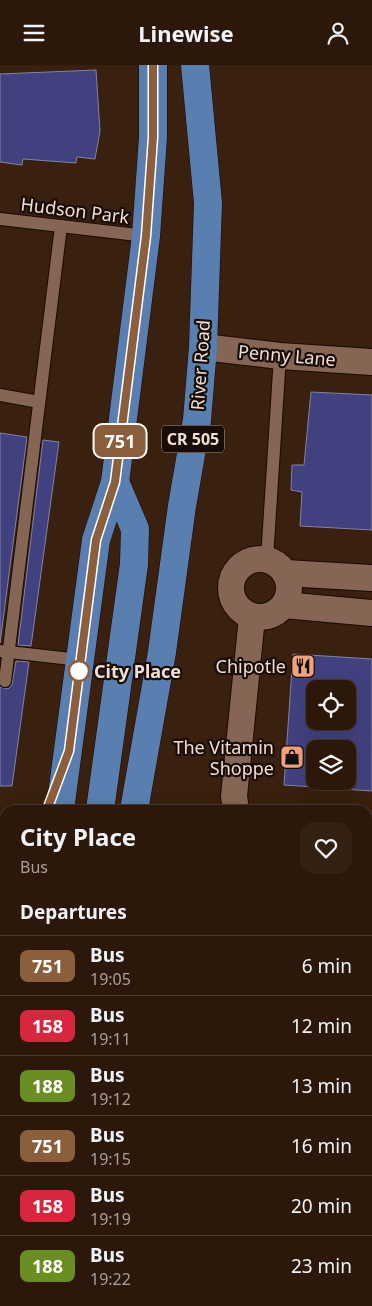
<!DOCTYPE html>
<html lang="en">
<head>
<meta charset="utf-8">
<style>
	:root { --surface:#2b180b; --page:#332114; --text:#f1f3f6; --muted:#a6a09d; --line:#47372c }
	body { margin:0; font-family:"Noto Sans",sans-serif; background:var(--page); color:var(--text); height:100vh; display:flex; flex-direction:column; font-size:19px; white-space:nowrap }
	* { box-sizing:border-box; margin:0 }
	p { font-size:16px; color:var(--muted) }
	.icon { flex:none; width:28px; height:28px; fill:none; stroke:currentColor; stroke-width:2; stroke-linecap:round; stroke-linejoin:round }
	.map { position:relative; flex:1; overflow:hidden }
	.sheet { position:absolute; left:0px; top:740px; width:372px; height:501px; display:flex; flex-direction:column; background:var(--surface); border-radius:15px 15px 0 0; box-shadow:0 5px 20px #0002,0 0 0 1px var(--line) }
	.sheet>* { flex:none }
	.badge { padding:0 10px; border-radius:8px; font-size:18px; line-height:32px }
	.fabs { position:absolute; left:306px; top:615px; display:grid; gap:10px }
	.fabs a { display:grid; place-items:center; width:50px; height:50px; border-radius:10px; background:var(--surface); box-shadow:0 5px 20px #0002,0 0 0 1px var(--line); font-size:25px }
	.map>.badge { position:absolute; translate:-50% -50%; box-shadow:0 0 0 2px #fff }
	h2 { padding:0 20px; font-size:19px; line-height:45px }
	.round { display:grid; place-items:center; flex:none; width:52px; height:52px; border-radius:15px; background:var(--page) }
	.summary { display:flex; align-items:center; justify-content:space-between; height:85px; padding:0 20px }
	h1 { font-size:24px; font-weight:700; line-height:38px }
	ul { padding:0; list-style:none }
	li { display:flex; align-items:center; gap:15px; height:60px; padding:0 20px; border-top:1px solid var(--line) }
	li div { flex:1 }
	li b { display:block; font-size:19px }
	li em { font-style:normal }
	li .badge { min-width:55px; font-weight:700; text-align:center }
	header { display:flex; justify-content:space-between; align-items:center; height:65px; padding:0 20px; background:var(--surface); font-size:22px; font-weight:700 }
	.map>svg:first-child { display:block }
	.building { fill:#41417f; stroke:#8184a4; fill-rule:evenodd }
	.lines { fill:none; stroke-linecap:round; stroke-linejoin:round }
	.service-casing { stroke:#1f0800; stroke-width:14 }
	.minor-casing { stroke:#1f0800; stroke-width:28 }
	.secondary-casing { stroke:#1f0800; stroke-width:29 }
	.primary-casing { stroke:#1f0800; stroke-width:29 }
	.service { stroke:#856654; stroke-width:12 }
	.minor { stroke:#856654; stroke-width:26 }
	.secondary { stroke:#856654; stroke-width:28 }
	.primary { stroke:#587faf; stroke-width:28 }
	.line-casing { stroke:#fff; stroke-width:11 }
	.line { stroke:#8b5e3c; stroke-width:8 }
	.stop-dot { fill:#fff; stroke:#8b5e3c; stroke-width:2.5 }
	.labels { text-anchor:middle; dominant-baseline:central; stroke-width:4.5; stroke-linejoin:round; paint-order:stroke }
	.shield { fill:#180d06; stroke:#b0a097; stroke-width:1 }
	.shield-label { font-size:16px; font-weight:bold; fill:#f1dfd5 }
	.street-label { font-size:18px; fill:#f1dfd5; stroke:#180d06 }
	.poi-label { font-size:18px; fill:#f1dfd5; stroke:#180d06; text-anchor:end }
	.stop-label { font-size:18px; font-weight:bold; fill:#f1dfd5; stroke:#180d06; text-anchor:start }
</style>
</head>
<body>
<header><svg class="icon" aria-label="menu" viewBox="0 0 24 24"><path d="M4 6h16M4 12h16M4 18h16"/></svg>Linewise<svg class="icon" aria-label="person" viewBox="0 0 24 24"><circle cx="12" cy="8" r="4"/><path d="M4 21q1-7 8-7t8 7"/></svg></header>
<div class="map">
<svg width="372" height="1241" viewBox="0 0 372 1241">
	<rect width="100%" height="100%" fill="#39200f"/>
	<g class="building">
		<polygon points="96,5 100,66 95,94 77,92 76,98 23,94 22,100 0,97 0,9"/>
		<polygon points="311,327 372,330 372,465 300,461 302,427 291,425 292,400 304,400"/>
		<polygon points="0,368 27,372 0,578"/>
		<polygon points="43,375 59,377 31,581 18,580"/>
		<path d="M293,589L372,594V726L284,720ZM315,624H348V656H315ZM315,684H348V716H315Z"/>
		<polygon points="16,596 29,597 12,721 0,721 0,622 8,624 12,620"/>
	</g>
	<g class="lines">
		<g class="service-casing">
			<g id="service">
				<polyline points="0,154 146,171"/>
				<polyline points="0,330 39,337"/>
				<polyline points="267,494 280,291"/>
				<polyline points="0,586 80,595"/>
				<polyline points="5,616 61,161"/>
			</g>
		</g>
		<g class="minor-casing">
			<g id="minor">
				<polyline points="203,282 280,291 372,297"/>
				<circle cx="260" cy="523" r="29"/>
				<polyline points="285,508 372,513"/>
				<polyline points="284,540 372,548"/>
				<polyline points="236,745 234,731 252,552"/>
				<polyline points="368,776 372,777"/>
				<polyline points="368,837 372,836"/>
				<polyline points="368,882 372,881"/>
			</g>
		</g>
		<g class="secondary-casing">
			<g id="secondary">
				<polyline points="0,872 5,872"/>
				<polyline points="0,917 5,914"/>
			</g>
		</g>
		<g class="primary-casing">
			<g id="primary">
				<polyline points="60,745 96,475 115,417 146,171 153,72 153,0"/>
				<polyline points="100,745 134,499 135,464 115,417"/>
				<polyline points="134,745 162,587 182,441 197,355 203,282 208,138 195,0"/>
				<polyline points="0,844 5,840"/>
				<polyline points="0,1085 5,1099"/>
				<polyline points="0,1154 5,1122"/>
				<polyline points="25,1241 26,1236"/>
				<polyline points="67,1241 67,1236"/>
			</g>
		</g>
		<use href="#service" class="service"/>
		<use href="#minor" class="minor"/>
		<use href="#secondary" class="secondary"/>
		<use href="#primary" class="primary"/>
	</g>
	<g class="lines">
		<g class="line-casing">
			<polyline id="line" points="47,745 69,686 96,475 115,417 146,171 153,72 153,0"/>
		</g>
		<use href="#line" class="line"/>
	</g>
	<defs>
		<g id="restaurant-square" transform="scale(1.25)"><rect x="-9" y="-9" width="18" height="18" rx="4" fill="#f0a27a" stroke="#180d06"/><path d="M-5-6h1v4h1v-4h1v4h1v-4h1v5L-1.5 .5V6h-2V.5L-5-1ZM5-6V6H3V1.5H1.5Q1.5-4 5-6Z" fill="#111"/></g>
		<g id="shop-square" transform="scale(1.25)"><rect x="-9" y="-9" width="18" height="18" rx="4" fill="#f0a27a" stroke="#180d06"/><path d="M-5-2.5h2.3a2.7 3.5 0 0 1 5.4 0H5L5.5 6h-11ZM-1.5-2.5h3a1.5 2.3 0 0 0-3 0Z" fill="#111"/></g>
	</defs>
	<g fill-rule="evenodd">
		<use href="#restaurant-square" x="303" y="601"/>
		<use href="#shop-square" x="292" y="692"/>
	</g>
	<circle class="stop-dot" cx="79" cy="606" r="10"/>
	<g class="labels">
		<rect class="shield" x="162" y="360.5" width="62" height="27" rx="4"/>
		<g class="shield-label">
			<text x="193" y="374">CR 505</text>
		</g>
		<g class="street-label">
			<text transform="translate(75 145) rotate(7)">Hudson Park</text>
			<text transform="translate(287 290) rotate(5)">Penny Lane</text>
			<text transform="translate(200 300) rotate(-86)">River Road</text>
		</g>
		<g class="poi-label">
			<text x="286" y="601">Chipotle</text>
			<text x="274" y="682">The Vitamin<tspan x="274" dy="21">Shoppe</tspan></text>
		</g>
		<g class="stop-label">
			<text x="94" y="606">City Place</text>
		</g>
	</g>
</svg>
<div class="fabs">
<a><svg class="icon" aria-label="locate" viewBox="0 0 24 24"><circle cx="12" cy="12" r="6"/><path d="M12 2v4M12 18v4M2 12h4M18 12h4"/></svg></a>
<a><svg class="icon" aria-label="layers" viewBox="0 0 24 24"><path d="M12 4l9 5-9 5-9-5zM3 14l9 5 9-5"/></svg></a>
</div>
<b class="badge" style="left:120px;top:376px;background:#8b5e3c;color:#fff">751</b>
<section class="sheet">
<div class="summary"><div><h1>City Place</h1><p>Bus</p></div><a class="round"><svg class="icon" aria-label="heart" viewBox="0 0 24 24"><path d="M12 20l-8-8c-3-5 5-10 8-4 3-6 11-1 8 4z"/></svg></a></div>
<h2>Departures</h2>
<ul>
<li><span class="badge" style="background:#8b5e3c;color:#fff">751</span><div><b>Bus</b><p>19:05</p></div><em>6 min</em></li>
<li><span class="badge" style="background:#d7263d;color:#fff">158</span><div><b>Bus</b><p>19:11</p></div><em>12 min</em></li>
<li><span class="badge" style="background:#6b8e23;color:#fff">188</span><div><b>Bus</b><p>19:12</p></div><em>13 min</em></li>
<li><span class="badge" style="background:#8b5e3c;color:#fff">751</span><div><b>Bus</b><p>19:15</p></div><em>16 min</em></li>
<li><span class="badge" style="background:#d7263d;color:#fff">158</span><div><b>Bus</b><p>19:19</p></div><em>20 min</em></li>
<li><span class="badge" style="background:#6b8e23;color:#fff">188</span><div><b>Bus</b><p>19:22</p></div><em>23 min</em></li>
</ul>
</section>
</div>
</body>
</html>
